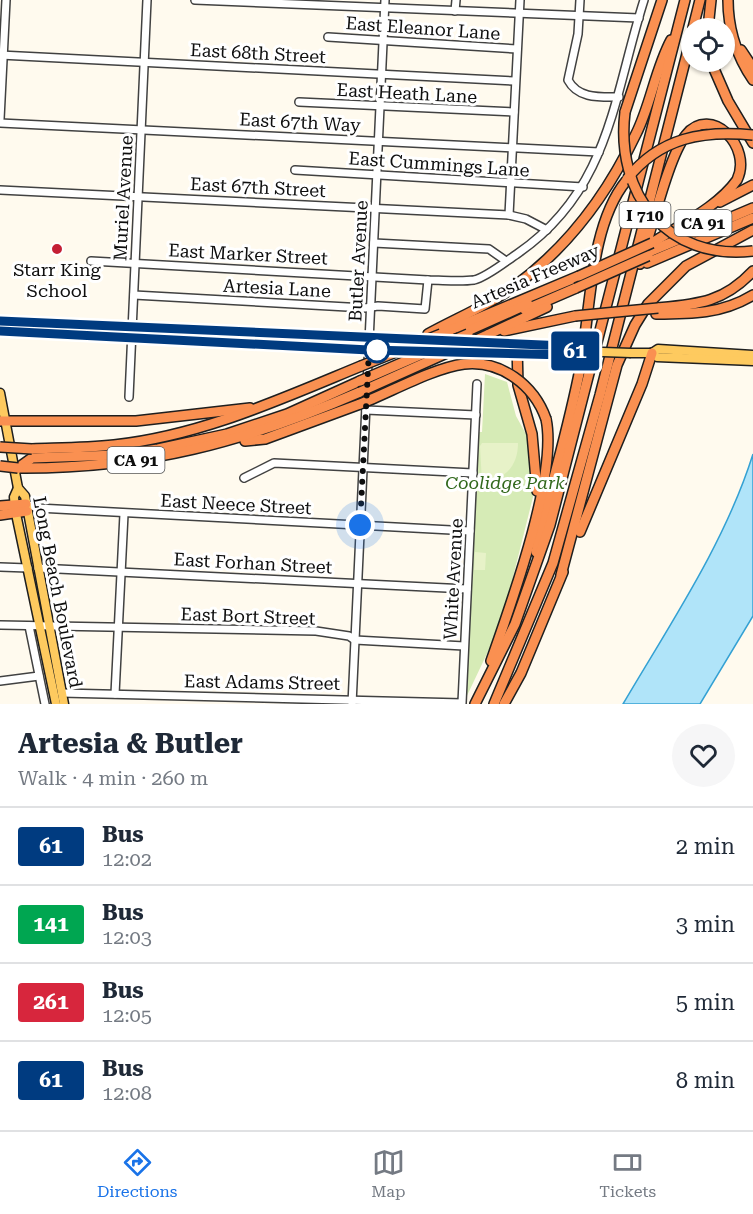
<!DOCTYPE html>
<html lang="en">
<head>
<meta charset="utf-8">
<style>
	:root { --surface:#fff; --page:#f6f6f7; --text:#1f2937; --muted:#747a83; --line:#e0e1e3; --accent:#1a73e8 }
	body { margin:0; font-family:"Roboto Serif",serif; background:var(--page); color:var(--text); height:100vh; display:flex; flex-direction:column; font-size:22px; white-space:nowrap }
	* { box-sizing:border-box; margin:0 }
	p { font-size:20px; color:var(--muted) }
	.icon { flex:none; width:33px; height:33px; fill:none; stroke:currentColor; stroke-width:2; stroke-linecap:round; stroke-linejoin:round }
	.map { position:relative; height:704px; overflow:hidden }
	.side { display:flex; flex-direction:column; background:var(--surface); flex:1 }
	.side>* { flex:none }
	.badge { padding:0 12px; border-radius:4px; font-size:21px; line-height:39px }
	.tools { position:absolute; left:681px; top:18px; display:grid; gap:12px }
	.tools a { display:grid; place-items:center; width:54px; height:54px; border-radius:50%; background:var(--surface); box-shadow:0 2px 4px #0004; font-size:30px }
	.you { position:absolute; width:30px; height:30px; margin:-15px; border:4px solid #fff; border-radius:50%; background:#1a73e8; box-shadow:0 0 0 9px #1a73e833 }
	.map>.badge { position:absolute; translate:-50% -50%; box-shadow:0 0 0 3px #fff }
	.round { display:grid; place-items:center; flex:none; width:63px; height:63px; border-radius:32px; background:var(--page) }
	.headline { display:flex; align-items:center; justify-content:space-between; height:102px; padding:0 18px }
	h1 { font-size:28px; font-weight:700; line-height:45px }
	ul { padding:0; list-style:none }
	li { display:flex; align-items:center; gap:18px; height:78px; padding:0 18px; border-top:2px solid var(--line) }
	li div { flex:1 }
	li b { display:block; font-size:22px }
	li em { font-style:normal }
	li .badge { min-width:66px; font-weight:700; text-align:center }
	.tab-bar { display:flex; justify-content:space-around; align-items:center; height:84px; border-top:2px solid var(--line); background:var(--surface); font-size:16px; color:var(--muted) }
	.tab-bar a { display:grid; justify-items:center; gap:3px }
	.tab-bar .selected { color:var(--accent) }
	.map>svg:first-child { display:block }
	.green { fill:#d6ebb6 }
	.pitch { fill:#e7f2c8 }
	.water { fill:#b0e4f9; stroke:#34a1d3; stroke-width:1.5 }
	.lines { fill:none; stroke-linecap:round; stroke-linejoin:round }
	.minor-casing { stroke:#414141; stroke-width:10 }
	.major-casing { stroke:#1f1f1f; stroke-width:11 }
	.highway-casing { stroke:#1f1f1f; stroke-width:12 }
	.minor { stroke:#fff; stroke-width:7 }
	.major { stroke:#feca5f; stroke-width:8 }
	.highway { stroke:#fa9051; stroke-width:9 }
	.major-bridge-casing { stroke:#1f1f1f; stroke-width:11; stroke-linecap:butt }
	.highway-bridge-casing { stroke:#1f1f1f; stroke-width:12; stroke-linecap:butt }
	.major-bridge { stroke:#feca5f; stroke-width:8 }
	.highway-bridge { stroke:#fa9051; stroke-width:9 }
	.line-casing { stroke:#fff; stroke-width:14 }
	.line { stroke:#003b80; stroke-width:9 }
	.walk { stroke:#0e0e0e; stroke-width:6; stroke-dasharray:0 10.8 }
	.poi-dot { fill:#c41f35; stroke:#fff; stroke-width:2 }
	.stop-dot { fill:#fff; stroke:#003b80; stroke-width:3 }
	.labels { text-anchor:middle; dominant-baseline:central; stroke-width:6; stroke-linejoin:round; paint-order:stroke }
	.shield { fill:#fff; stroke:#565656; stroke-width:1.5 }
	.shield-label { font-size:16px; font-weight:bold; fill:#0e0e0e }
	.street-label { font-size:18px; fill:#0e0e0e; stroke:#fff }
	.poi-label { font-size:18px; fill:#0e0e0e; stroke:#fff }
	.park-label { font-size:18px; font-style:italic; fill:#31681b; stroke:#fff }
</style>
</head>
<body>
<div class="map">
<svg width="753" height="704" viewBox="0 0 753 704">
	<rect width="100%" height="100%" fill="#fffaee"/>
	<polygon class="green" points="485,374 507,382 516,416 531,443 535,464 533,497 507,601 492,643 464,702 478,432 482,432"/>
	<g class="pitch">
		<path d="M482,443H518C518,466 505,480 482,482L480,446Z"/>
		<polygon points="475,552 486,553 485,570 474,570"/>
	</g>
	<path class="water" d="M753,454V616L700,704H623C670,624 725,543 753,454Z"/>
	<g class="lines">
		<g class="minor-casing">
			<g id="minor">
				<polyline points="195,0 639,18"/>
				<path d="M580,0L578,34L568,80C578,99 600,97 619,97"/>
				<polyline points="455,11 456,0"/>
				<polyline points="328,37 517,49"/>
				<polyline points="0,55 515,81"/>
				<polyline points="299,102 514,112"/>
				<polyline points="0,119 6,0"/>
				<polyline points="0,123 599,152"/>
				<polyline points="295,170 583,187"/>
				<polyline points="0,190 509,215 526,219 547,230"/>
				<polyline points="509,215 520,0"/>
				<polyline points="374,243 489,249 506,261"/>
				<path d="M91,261L428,280C443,280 459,282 474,280C487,277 505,262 517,254C610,190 613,98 644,0"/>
				<polyline points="134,295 365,308 378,306 425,309 428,280"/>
				<polyline points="129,397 147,0"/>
				<polyline points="366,410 476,415"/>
				<polyline points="244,478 274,463 473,473"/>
				<polyline points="26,504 38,508 470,531"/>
				<polyline points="0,567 28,568"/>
				<polyline points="38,568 467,589"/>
				<polyline points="0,625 316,631 349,636 355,640 464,646"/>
				<polyline points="29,626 45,704"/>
				<polyline points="0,681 39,676"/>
				<polyline points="62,693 462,703 477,384"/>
				<polyline points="115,694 124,514"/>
				<polyline points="352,704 385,0"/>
			</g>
		</g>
		<g class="major-casing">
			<g id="major">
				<polyline points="0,321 449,342"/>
				<polyline points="0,331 425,352"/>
				<polyline points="471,343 566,346 575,351"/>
				<polyline points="447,352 566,355 575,351"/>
				<polyline points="631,353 652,353 658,349 753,355"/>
				<polyline points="652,353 657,357 753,361"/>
				<polyline points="0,393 18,488 25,496 64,704"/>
				<polyline points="18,488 14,497 15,509 56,704"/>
			</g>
		</g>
		<g class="highway-casing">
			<g id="highway">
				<path d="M728,0C728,30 736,55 753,80"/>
				<polyline points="693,28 700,0"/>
				<polyline points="708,28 711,0"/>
				<polyline points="741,50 753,68"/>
				<polyline points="711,62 728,101 753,143"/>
				<polyline points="625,112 662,0"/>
				<polyline points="720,202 753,185"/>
				<polyline points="649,252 753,208"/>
				<polyline points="647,263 753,218"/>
				<path d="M640,264C651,233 668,157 686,135C711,104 753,147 737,180C717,208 679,225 652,243"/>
				<path d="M658,308C699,304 724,302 753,271"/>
				<polyline points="525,310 576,288"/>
				<path d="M656,314C691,314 722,314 753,295"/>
				<polyline points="504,331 575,316"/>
				<path d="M428,334C455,319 487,306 512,288C568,248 607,195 636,134C651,104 655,70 671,40"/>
				<polyline points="441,334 579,276"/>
				<polyline points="461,334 528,304"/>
				<polyline points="487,335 547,307"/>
				<polyline points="517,344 518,385 532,434 537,491"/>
				<polyline points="0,421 136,421 250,408"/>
				<polyline points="245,441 265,439 360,404"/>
				<path d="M32,449C59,448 86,448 114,445C200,436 281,399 361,366"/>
				<polyline points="18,468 32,458 117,455 158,449 227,434 287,414 360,381"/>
				<path d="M18,468C145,469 245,442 360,392"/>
				<polyline points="0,506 26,504"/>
				<polyline points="0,515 27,511"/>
				<polyline points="580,532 642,384 652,353"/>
				<path d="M536,552C549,491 568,431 580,369C591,311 589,227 626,181"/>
				<polyline points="561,575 617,365 635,325 648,304 686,266 753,230"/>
				<path d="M491,661C511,604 558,475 546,419"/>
				<polyline points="475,704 515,624 550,525 685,0"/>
				<polyline points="494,704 553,563 600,395 692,34"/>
				<polyline points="504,704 521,673 563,572"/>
			</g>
		</g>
		<use href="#minor" class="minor"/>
		<use href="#major" class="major"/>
		<use href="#highway" class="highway"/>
		<g class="major-bridge-casing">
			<polyline id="major-bridge" points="575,351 631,353"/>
		</g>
		<g class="highway-bridge-casing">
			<g id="highway-bridge">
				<path d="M625,112C615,194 667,261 753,251"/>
				<path d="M627,179C660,137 704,130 753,135"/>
				<polyline points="579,276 652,243"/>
				<polyline points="576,288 648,256"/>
				<polyline points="575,316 658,308"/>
				<polyline points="361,366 441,334"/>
				<polyline points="360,381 468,334"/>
				<polyline points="360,392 487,335"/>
				<path d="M360,404C389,393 433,368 464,364C501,360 534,385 546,419"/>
				<polyline points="0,447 32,449"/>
				<polyline points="0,466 18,468"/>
			</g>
		</g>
		<use href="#major-bridge" class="major-bridge"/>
		<use href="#highway-bridge" class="highway-bridge"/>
	</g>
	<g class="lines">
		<g class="line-casing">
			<polyline id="line" points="0,321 566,346 575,351 566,355 369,350 0,331"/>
		</g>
		<use href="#line" class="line"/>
		<polyline class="walk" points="360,525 369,350 377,350"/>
	</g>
	<circle class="poi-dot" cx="57" cy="249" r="6"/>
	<circle class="stop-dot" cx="377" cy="350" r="12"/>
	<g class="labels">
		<g class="shield">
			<rect x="619.5" y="202" width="51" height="26" rx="4.5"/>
			<rect x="674.5" y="210" width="57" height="26" rx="4.5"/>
			<rect x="107.5" y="447" width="57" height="26" rx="4.5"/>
		</g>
		<g class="shield-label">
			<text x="645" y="215">I 710</text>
			<text x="703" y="223">CA 91</text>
			<text x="136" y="460">CA 91</text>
		</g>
		<g class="street-label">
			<text transform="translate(423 28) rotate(4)">East Eleanor Lane</text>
			<text transform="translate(258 53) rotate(3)">East 68th Street</text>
			<text transform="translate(407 93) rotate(3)">East Heath Lane</text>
			<text transform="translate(300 122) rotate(3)">East 67th Way</text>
			<text transform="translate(439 164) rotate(4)">East Cummings Lane</text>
			<text transform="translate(258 187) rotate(3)">East 67th Street</text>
			<text transform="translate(123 198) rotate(-87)">Muriel Avenue</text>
			<text transform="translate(248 254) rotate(3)">East Marker Street</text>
			<text transform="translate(358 261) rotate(-87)">Butler Avenue</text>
			<text transform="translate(535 276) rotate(-23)">Artesia Freeway</text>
			<text transform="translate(277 288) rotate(3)">Artesia Lane</text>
			<text transform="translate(236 504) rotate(3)">East Neece Street</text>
			<text transform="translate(253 563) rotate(3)">East Forhan Street</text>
			<text transform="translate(453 579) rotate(-87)">White Avenue</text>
			<text transform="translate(58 592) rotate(79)">Long Beach Boulevard</text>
			<text transform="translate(248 616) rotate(2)">East Bort Street</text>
			<text transform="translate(262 682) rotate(1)">East Adams Street</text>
		</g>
		<g class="poi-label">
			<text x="57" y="269">Starr King<tspan x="57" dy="21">School</tspan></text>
		</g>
		<g class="park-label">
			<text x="505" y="482">Coolidge Park</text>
		</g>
	</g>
</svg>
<div class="tools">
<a><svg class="icon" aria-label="locate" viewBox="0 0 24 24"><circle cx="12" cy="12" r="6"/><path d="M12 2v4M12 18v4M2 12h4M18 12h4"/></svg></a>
</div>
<div class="you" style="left:360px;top:525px"></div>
<b class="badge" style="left:575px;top:351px;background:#003b80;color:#fff">61</b>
</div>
<section class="side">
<div class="headline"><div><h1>Artesia &amp; Butler</h1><p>Walk · 4 min · 260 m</p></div><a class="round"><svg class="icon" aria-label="heart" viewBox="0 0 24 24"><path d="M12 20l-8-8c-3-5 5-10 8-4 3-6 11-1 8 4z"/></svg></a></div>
<ul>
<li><span class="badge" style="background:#003b80;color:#fff">61</span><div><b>Bus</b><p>12:02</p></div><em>2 min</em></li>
<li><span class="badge" style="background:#00a651;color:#fff">141</span><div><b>Bus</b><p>12:03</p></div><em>3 min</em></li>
<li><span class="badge" style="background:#d7263d;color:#fff">261</span><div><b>Bus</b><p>12:05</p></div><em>5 min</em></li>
<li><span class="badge" style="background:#003b80;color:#fff">61</span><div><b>Bus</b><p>12:08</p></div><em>8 min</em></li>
</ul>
</section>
<nav class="tab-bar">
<a class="selected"><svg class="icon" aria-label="directions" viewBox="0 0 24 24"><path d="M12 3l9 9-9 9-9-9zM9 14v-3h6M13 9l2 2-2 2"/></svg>Directions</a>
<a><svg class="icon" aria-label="map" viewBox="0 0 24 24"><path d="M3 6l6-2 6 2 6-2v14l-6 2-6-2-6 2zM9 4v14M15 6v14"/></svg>Map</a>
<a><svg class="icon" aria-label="tickets" viewBox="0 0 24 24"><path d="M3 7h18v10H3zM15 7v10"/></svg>Tickets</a>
</nav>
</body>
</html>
